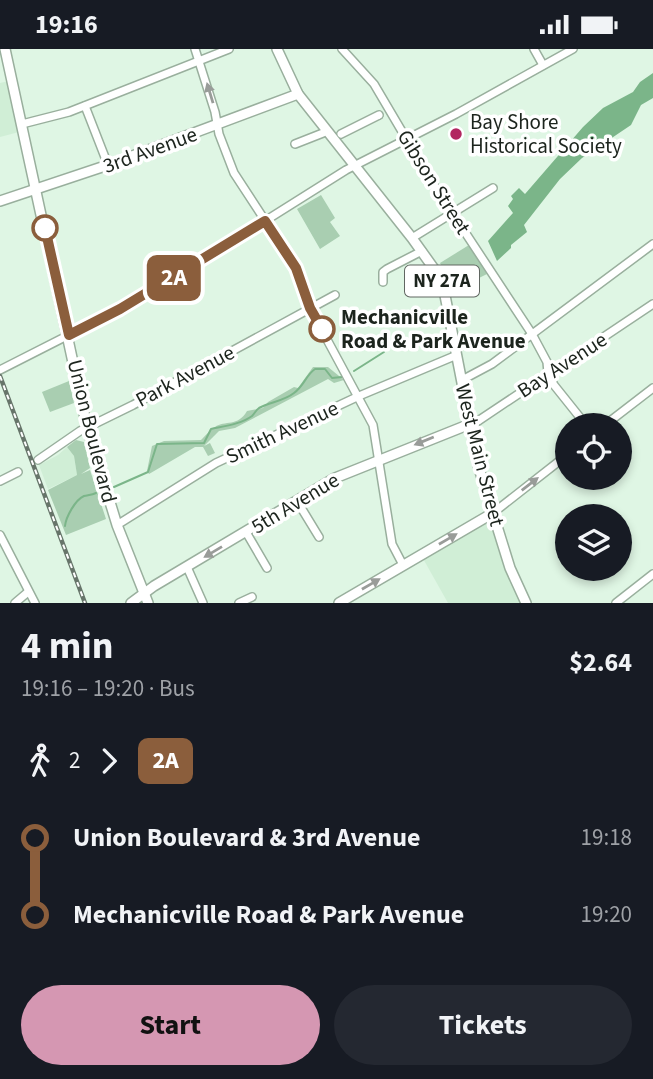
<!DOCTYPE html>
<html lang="en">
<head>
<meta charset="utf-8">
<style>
	:root { --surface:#171b24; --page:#242831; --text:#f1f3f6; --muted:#9ea1a6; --accent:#d597b2 }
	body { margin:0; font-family:"Source Sans 3",sans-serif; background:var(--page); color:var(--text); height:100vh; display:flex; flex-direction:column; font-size:26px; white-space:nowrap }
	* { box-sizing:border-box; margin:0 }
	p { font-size:23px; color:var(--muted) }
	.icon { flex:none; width:38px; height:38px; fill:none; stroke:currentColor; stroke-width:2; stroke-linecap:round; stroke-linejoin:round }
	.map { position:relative; height:554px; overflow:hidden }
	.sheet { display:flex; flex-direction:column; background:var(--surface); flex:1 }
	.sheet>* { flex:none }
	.badge { padding:0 14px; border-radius:10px; font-size:24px; line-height:46px }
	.buttons { position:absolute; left:555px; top:364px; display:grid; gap:14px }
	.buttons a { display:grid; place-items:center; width:77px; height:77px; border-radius:50%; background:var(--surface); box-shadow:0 4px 10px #0003; font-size:35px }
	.map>.badge { position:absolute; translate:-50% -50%; box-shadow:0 0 0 4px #fff }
	.legs { display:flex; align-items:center; gap:10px; height:77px; padding:0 21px; font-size:23px }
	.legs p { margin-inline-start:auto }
	.overview { display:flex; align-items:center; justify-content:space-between; height:119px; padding:0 21px }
	h1 { font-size:38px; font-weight:700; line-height:52px }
	.button { display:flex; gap:14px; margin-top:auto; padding:14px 21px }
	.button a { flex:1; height:80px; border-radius:42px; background:var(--accent); color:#111; font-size:28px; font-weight:700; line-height:80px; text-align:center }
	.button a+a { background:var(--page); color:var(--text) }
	ul { padding:0 21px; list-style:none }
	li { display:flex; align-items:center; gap:24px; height:77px; font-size:26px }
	li i { display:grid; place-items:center; width:10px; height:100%; margin:0 9px; background:currentColor }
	li i::after { content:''; width:18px; height:18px; margin:-9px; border:5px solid; border-radius:50%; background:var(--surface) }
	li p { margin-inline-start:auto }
	li:first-child i { background:linear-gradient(#0000 50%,currentColor 0) }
	li:last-child i { background:linear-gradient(currentColor 50%,#0000 0) }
	.status { display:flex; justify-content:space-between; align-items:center; height:49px; padding:0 35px; background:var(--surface); direction:ltr }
	.status svg { height:19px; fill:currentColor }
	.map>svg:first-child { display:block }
	.built { fill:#d0eed6 }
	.green { fill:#a9ceb1 }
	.water { fill:#7bb589 }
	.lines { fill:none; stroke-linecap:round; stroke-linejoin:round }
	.stream { stroke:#7bb589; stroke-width:2 }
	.minor-casing { stroke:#99af9d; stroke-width:10 }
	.major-casing { stroke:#99af9d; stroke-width:12 }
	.minor { stroke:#fff; stroke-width:7 }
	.major { stroke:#fff; stroke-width:9 }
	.rail-casing { stroke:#67756a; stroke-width:4.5 }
	.rail { stroke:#fff; stroke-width:2; stroke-dasharray:5; stroke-linecap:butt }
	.oneway { fill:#999c99 }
	.line-1-casing { stroke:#fff; stroke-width:16 }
	.line-1 { stroke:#8b5e3c; stroke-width:10 }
	.poi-dot { fill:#b22660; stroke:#fff; stroke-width:2.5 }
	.stop-1-dot { fill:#fff; stroke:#8b5e3c; stroke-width:3.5 }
	.labels { text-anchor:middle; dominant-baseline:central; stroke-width:7; stroke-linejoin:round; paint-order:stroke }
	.shield { fill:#fff; stroke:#606661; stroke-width:2 }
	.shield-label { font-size:19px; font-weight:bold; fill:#1c241d }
	.poi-label { font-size:21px; fill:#1c241d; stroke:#fff; text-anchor:start }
	.street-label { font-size:21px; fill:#1c241d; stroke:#fff }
	.stop-label { font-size:21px; font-weight:bold; fill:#1c241d; stroke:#fff; text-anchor:start }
</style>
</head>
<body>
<div class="status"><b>19:16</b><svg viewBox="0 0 49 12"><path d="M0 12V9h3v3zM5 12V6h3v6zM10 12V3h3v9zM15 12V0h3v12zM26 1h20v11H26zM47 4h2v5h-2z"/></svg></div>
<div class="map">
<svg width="653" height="554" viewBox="0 0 653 554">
	<rect width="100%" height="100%" fill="#dff6e4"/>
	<g class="built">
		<polygon points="9,32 19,83 0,88 0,34"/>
		<polygon points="67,398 74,407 77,426 48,440 39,416 58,406"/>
		<polygon points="493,464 526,554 448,554 421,506"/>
	</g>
	<g class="green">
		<polygon points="321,146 335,169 330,173 340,187 320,200 297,160"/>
		<polygon points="469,196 487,225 479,229 452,237 440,214"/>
		<path d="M313,318H328L344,331L334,334L328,330L235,379L219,382L204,397L210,394L215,404L208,407L203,398H195L149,425L147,422L152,397L164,392L201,391C205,387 210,381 215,378C225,371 238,378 247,362L263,359L268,353L294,338L298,339Z"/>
		<polygon points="69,332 74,354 50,363 42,343"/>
		<polygon points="76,391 84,393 90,419 81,425 90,421 106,470 66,486 48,441 77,426 74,407 67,398"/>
	</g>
	<polygon class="water" points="653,24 653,49 641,56 631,76 582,109 560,130 524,176 527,183 511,196 511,199 497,212 488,192 513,164 508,157 513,150 511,147 519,139 525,145 583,78 603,59 633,43 640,33"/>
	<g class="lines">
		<g class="stream">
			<polyline points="354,322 384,303"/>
			<path d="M114,438L148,423L157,395L204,394L211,380C225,377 241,375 252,367C255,364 256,361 259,359C270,353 284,352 294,344C304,337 306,326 315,320H325L332,329L342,328"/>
			<path d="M65,477C66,468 75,451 84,447C88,446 92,446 96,444"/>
		</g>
		<g class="minor-casing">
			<g id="minor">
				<polyline points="195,0 215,63 219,85 234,124 296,219 310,259 373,376 392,495 403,516"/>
				<polyline points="342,0 374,35 430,130 532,285 547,313 548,324 554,336 586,376"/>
				<polyline points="534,0 543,16"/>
				<polyline points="85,57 108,116"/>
				<polyline points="22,75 69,63 229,0"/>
				<polyline points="341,85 379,66"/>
				<polyline points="295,95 323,84"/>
				<polyline points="412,189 493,139"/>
				<polyline points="383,233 383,223 387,220 422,202"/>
				<polyline points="0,321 120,260 182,224 346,121 456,65 573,0"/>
				<polyline points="462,331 492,315 653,195"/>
				<polyline points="470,375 478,372 653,255"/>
				<polyline points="605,376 653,339"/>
				<polyline points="38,411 80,382 133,356 335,246"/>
				<polyline points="0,432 18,423"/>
				<polyline points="297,452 319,488"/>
				<polyline points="493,464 567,406"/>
				<polyline points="117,476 216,414 359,347 457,306"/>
				<polyline points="246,483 267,519"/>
				<polyline points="0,486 35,554"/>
				<polyline points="187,518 203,554"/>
				<polyline points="15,554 28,543"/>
				<polyline points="239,554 252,548"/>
				<polyline points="616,554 653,525"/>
			</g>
		</g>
		<g class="major-casing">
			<g id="major">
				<polyline points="5,0 87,378 117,476 148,554"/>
				<polyline points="277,0 298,45 412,189 442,231 478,416 510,519 526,554"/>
				<polyline points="0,152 108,116 298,45"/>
				<polyline points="131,554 154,537 335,429 470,375"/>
				<polyline points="339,554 493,464"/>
			</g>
		</g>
		<use href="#minor" class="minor"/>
		<use href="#major" class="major"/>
		<g class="rail-casing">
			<polyline id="rail" points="0,327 85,554"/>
		</g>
		<use href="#rail" class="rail"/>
	</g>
	<defs><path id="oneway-solid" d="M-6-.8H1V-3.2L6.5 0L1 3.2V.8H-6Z" transform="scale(1.75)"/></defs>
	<g class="oneway">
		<use href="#oneway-solid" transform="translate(210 44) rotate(-107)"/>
		<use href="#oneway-solid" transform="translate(424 392) rotate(158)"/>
		<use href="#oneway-solid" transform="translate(530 435) rotate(-38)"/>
		<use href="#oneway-solid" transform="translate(448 490) rotate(-30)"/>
		<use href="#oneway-solid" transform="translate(213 503) rotate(149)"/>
		<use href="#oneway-solid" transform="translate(371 535) rotate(-30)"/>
	</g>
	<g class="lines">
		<g class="line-1-casing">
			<polyline id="line-1" points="45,179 69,286 120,260 265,172 296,219 310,259 322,280"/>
		</g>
		<use href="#line-1" class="line-1"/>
	</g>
	<circle class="poi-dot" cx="456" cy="85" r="7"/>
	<g class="stop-1-dot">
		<circle cx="45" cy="179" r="12"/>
		<circle cx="322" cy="280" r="12"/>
	</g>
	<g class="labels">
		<rect class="shield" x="405" y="216.5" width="74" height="31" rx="5"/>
		<g class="shield-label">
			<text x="442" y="232">NY 27A</text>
		</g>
		<g class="poi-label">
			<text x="470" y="73">Bay Shore<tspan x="470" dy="24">Historical Society</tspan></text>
		</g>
		<g class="street-label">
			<text transform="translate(150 101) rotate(-20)">3rd Avenue</text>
			<text transform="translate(434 133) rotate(58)">Gibson Street</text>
			<text transform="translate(562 316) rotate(-33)">Bay Avenue</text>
			<text transform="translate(185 327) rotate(-28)">Park Avenue</text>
			<text transform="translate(92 382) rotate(76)">Union Boulevard</text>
			<text transform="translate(282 383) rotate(-25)">Smith Avenue</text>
			<text transform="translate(480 406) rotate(76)">West Main Street</text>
			<text transform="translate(295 454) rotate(-31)">5th Avenue</text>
		</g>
		<g class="stop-label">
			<text x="341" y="268">Mechanicville<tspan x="341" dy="24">Road &amp; Park Avenue</tspan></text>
		</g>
	</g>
</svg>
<div class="buttons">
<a><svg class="icon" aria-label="locate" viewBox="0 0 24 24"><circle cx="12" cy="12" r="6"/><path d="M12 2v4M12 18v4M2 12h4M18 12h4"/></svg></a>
<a><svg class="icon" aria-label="layers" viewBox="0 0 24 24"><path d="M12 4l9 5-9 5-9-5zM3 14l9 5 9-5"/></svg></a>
</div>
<b class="badge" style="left:174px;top:229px;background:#8b5e3c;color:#fff">2A</b>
</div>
<section class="sheet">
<div class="overview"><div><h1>4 min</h1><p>19:16 – 19:20 · Bus</p></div><b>$2.64</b></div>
<div class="legs"><svg class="icon" aria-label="walk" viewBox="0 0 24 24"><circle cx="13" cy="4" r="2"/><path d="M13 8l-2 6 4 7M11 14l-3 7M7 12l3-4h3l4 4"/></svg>2<svg class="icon" aria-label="forward" viewBox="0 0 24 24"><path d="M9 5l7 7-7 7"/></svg><b class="badge" style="background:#8b5e3c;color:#fff">2A</b></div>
<ul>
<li><i style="color:#8b5e3c"></i><b>Union Boulevard &amp; 3rd Avenue</b><p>19:18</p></li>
<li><i style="color:#8b5e3c"></i><b>Mechanicville Road &amp; Park Avenue</b><p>19:20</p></li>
</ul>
<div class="button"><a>Start</a><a>Tickets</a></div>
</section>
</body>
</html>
